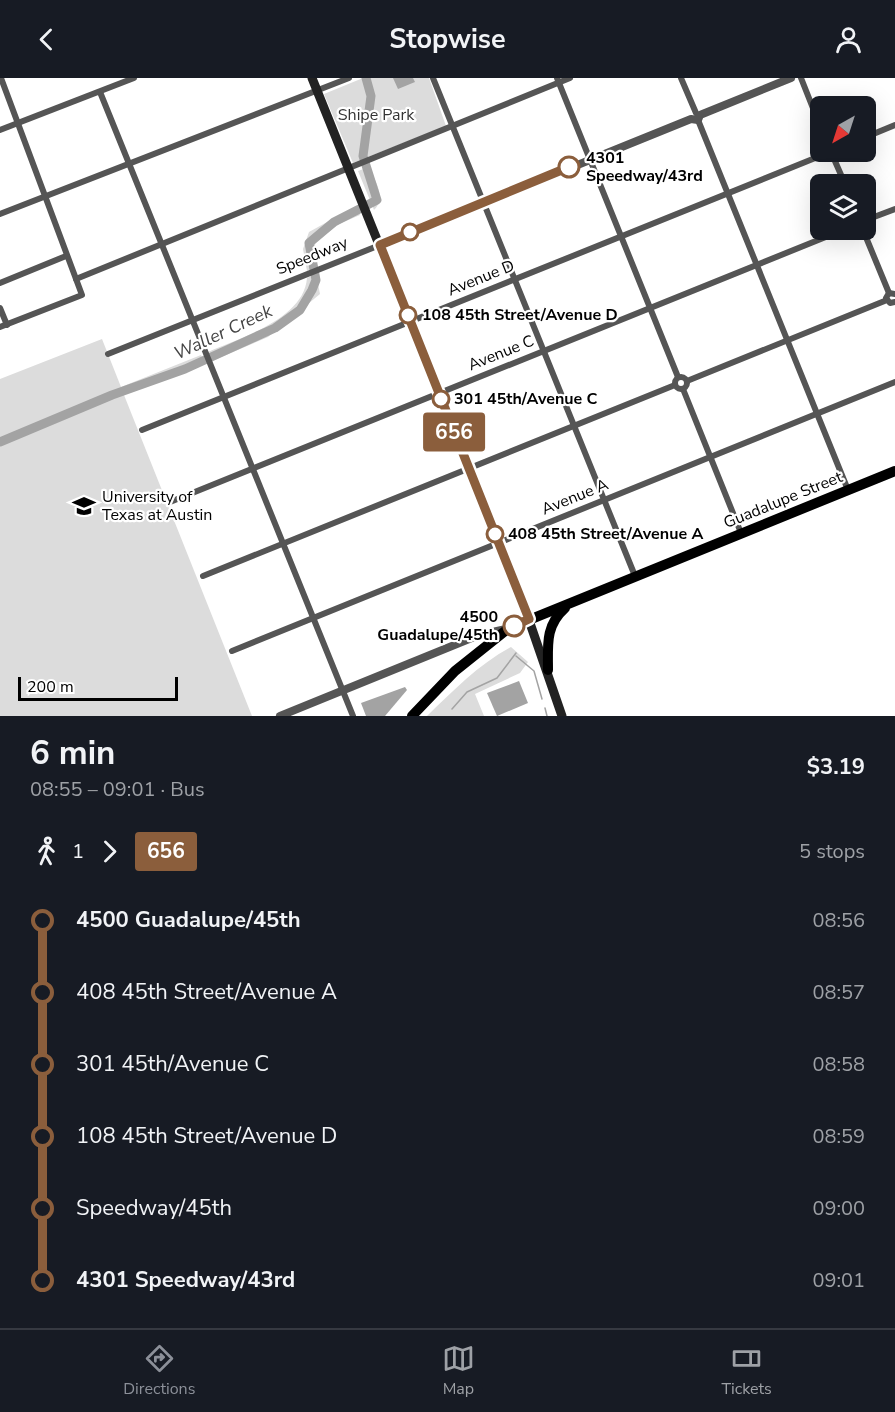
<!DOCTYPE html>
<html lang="en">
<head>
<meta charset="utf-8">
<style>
	:root { --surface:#171b24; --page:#20242c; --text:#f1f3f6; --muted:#9ea1a6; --line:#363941; --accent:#8c9099 }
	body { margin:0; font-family:"Nunito Sans",sans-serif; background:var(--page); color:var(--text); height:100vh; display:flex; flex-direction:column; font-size:22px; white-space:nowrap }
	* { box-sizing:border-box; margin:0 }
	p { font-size:20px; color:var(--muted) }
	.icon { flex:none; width:33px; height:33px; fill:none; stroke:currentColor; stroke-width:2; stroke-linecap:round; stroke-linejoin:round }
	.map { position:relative; height:638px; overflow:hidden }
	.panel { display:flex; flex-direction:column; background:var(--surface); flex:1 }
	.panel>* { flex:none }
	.badge { padding:0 12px; border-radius:4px; font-size:21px; line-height:39px }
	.needle { width:39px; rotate:219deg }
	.controls { position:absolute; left:810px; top:18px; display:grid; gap:12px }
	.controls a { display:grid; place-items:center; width:66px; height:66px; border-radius:9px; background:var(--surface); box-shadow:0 6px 24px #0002; font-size:30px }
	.scale { position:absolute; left:18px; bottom:15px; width:160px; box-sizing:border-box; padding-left:6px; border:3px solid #000; border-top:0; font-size:16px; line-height:21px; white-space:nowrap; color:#000; -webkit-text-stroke:4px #fff; paint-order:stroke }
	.map>.badge { position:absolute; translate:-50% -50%; box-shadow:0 0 0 3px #fff }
	.legs { display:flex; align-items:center; gap:9px; height:66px; padding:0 30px; font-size:20px }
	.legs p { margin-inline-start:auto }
	.headline { display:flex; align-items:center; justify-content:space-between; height:102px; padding:0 30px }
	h1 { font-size:33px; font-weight:700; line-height:45px }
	ul { padding:0 30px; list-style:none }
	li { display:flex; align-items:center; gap:21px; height:72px; font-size:22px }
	li i { display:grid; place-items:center; width:9px; height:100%; margin:0 8px; background:currentColor }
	li i::after { content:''; width:15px; height:15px; margin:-8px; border:4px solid; border-radius:50%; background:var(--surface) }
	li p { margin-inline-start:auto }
	li:first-child i { background:linear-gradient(#0000 50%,currentColor 0) }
	li:last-child i { background:linear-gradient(currentColor 50%,#0000 0) }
	header { display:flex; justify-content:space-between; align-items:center; height:78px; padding:0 30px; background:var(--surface); font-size:27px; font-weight:700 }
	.dock { display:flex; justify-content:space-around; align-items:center; height:84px; border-top:2px solid var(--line); background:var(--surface); font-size:16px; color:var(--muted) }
	.dock a { display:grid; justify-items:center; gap:3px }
	.dock .on { color:var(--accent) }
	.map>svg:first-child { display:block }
	.green { fill:#dcdcdc }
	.water { fill:#a3a3a3 }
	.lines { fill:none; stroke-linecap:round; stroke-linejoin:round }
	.stream { stroke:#a3a3a3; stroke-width:1.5 }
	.river { stroke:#a3a3a3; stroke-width:9 }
	.minor { stroke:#555; stroke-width:6 }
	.tertiary { stroke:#555; stroke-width:8 }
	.secondary { stroke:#222; stroke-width:9 }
	.primary { stroke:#000; stroke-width:10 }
	.line-1-casing { stroke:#fff; stroke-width:14 }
	.line-1 { stroke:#8b5e3c; stroke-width:9 }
	.stop-1-dot { fill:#fff; stroke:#8b5e3c; stroke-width:3 }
	.labels { text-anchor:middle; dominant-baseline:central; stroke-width:4.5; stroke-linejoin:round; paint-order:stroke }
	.park-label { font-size:16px; fill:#333; stroke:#fff }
	.stop-label { font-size:16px; font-weight:bold; fill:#000; stroke:#fff; text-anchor:start }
	.street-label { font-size:16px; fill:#000; stroke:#fff }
	.poi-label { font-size:16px; fill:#000; stroke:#fff; text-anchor:start }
	.water-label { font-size:18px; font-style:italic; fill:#444; stroke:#fff }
</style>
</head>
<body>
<header><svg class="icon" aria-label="back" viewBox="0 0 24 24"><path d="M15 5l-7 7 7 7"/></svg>Stopwise<svg class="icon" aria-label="person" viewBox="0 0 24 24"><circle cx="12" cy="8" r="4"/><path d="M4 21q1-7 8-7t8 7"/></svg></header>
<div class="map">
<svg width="895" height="638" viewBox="0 0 895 638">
	<rect width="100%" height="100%" fill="#fff"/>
	<g class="green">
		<polygon points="363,0 429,0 446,48 353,85 324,16"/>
		<path d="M369,89C375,103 387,120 374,132L358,93Z"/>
		<polygon points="356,128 360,137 339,146 315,164 316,189 307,193 303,171 309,154"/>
		<path d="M316,196L320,216L268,259L212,283L208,274C240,260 304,241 307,200Z"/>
		<polygon points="102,261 121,309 201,277 205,285 124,317 252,638 0,638 0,301"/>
		<path d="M511,569L528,584L520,595L475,616L484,638H427C453,613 479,586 511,569Z"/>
	</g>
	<g class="water">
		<polygon points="393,0 413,0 415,4 398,11"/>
		<polygon points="519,603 528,625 497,638 487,615"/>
		<polygon points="405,609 407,612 385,638 366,638 361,625"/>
	</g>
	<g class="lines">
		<g class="stream">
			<polyline points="516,578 534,593 542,621"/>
			<polyline points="545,630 547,638"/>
			<polyline points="452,631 467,614 497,600 516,575"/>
		</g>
		<polyline class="river" points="0,364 112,317 185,291 275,250 300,232 312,212 316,202 309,165 334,144 377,122 363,78 371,18 366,0"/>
		<g class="minor">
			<polyline points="433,0 635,498"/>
			<polyline points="557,0 678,299"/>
			<polyline points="681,0 696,35"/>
			<polyline points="801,0 820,48"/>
			<polyline points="100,14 353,638"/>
			<polyline points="698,42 848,412"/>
			<polyline points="0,52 134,0"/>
			<polyline points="866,59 895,47"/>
			<polyline points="831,74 845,106"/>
			<polyline points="0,136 349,0"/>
			<polyline points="866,142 895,131"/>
			<polyline points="863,152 889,215"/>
			<polyline points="76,201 570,0"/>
			<polyline points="0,205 66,178"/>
			<polyline points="895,216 889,215 886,220 890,225 895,224"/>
			<polyline points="0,230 7,247"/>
			<polyline points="0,249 82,217 1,0"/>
			<polyline points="108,276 380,167"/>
			<circle cx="681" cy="305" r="6"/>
			<polyline points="687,303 887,222"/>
			<polyline points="683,311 741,455"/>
			<polyline points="142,352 830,74"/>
			<polyline points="170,424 843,152"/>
			<polyline points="203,498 675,307"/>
			<polyline points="232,573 895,304"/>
		</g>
		<g class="tertiary">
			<polyline points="380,167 691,41 698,42 700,37 791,0"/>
			<polyline points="280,638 479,557 506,551"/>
		</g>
		<polyline class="secondary" points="312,0 522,522 562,638"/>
		<g class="primary">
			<path d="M548,592C548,567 545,548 565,530"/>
			<polyline points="412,638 455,593 509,550 895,393"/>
		</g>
	</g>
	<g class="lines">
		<g class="line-1-casing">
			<polyline id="line-1" points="514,548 529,541 380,167 569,89"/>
		</g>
		<use href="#line-1" class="line-1"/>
	</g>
	<defs>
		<g id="university-bare" transform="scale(1.8)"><path d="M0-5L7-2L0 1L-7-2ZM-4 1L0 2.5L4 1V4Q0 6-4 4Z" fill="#000" stroke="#fff" stroke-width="2.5" paint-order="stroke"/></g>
	</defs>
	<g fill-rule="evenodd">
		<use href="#university-bare" x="84" y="428"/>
	</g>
	<g class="stop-1-dot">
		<circle cx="569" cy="89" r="10"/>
		<circle cx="410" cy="154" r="8"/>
		<circle cx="408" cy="237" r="8"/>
		<circle cx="441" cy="321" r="8"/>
		<circle cx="495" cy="456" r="8"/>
		<circle cx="514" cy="548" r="10"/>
	</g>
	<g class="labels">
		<g class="park-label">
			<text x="376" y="37">Shipe Park</text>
		</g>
		<g class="stop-label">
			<text x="586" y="80">4301<tspan x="586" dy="18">Speedway/43rd</tspan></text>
			<text x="422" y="237">108 45th Street/Avenue D</text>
			<text x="454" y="321">301 45th/Avenue C</text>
			<text x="508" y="456">408 45th Street/Avenue A</text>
			<text x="498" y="539" text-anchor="end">4500<tspan x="498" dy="18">Guadalupe/45th</tspan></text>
		</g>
		<g class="street-label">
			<text transform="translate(312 178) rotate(-22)">Speedway</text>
			<text transform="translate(481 200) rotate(-22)">Avenue D</text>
			<text transform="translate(501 275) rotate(-22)">Avenue C</text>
			<text transform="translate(575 419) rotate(-22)">Avenue A</text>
			<text transform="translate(783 422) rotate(-22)">Guadalupe Street</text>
		</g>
		<g class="poi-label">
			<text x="102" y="419">University of<tspan x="102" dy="18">Texas at Austin</tspan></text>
		</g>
		<g class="water-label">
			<text transform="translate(223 254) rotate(-25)">Waller Creek</text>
		</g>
	</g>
</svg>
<div class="controls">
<a><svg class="needle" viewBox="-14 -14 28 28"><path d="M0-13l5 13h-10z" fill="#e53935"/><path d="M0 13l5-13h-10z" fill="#9ea1a6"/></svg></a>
<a><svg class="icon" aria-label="layers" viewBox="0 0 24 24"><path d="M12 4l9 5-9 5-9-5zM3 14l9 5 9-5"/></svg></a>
</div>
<div class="scale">200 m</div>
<b class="badge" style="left:454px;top:354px;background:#8b5e3c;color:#fff">656</b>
</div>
<section class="panel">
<div class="headline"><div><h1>6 min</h1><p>08:55 – 09:01 · Bus</p></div><b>$3.19</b></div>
<div class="legs"><svg class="icon" aria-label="walk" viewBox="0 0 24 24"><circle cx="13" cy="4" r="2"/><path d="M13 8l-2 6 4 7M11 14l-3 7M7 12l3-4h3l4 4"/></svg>1<svg class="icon" aria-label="forward" viewBox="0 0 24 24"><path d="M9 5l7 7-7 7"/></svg><b class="badge" style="background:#8b5e3c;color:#fff">656</b><p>5 stops</p></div>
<ul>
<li><i style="color:#8b5e3c"></i><b>4500 Guadalupe/45th</b><p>08:56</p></li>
<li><i style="color:#8b5e3c"></i><span>408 45th Street/Avenue A</span><p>08:57</p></li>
<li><i style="color:#8b5e3c"></i><span>301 45th/Avenue C</span><p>08:58</p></li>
<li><i style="color:#8b5e3c"></i><span>108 45th Street/Avenue D</span><p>08:59</p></li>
<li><i style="color:#8b5e3c"></i><span>Speedway/45th</span><p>09:00</p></li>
<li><i style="color:#8b5e3c"></i><b>4301 Speedway/43rd</b><p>09:01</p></li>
</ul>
</section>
<nav class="dock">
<a class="on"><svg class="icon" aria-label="directions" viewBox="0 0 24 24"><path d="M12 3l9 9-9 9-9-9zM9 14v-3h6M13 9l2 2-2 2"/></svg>Directions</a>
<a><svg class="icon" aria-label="map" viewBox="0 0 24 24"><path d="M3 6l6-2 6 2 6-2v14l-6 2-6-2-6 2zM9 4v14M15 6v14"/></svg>Map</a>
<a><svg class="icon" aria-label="tickets" viewBox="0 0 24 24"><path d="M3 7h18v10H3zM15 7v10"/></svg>Tickets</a>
</nav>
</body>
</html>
